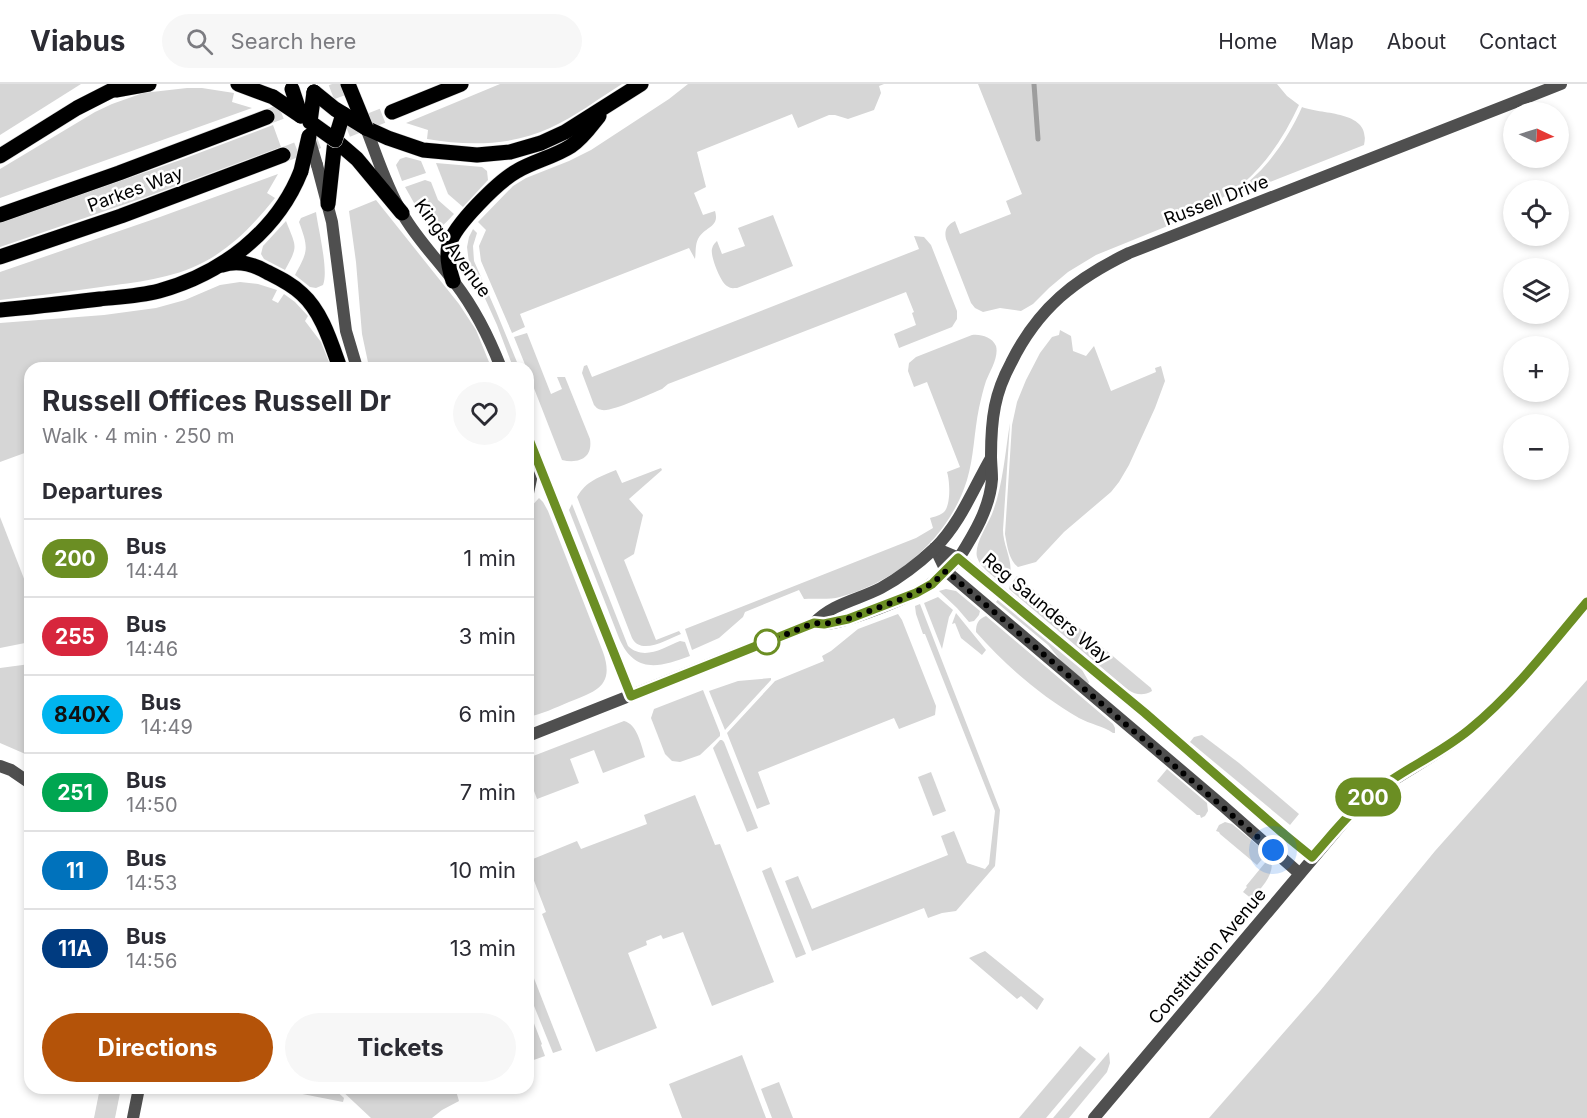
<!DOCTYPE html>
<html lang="en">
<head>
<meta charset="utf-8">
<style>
	:root { --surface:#fff; --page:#f7f7f7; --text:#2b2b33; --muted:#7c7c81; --line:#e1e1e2; --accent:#b45309 }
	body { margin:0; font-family:Inter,sans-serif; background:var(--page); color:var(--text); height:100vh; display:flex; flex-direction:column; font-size:22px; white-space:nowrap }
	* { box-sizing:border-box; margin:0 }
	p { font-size:20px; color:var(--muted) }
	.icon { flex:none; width:33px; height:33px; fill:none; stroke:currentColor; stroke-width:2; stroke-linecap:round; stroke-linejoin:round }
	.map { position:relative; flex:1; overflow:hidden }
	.details { position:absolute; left:24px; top:278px; width:510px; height:732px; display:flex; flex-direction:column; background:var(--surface); border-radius:18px; box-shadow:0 3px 9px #0003 }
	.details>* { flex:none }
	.badge { padding:0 12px; border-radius:20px; font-size:21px; line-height:39px }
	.needle { width:39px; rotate:94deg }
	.tools { position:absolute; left:1503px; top:18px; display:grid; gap:12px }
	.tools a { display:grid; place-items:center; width:66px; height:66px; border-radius:50%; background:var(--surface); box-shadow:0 3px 9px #0003; font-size:30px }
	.you { position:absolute; width:30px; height:30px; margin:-15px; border:4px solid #fff; border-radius:50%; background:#1a73e8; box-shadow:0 0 0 9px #1a73e833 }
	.map>.badge { position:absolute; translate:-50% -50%; box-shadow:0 0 0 3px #fff }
	h2 { padding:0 18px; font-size:22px; line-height:54px }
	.round { display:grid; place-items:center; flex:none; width:63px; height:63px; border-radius:32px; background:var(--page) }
	.overview { display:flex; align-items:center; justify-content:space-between; height:102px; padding:0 18px }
	h1 { font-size:28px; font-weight:700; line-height:45px }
	.primary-button { display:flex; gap:12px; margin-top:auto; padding:12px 18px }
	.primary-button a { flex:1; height:69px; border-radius:36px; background:var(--accent); color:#fff; font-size:24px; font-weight:700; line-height:69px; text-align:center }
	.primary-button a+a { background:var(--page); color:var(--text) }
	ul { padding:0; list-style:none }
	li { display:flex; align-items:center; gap:18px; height:78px; padding:0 18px; border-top:2px solid var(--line) }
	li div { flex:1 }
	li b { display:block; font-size:22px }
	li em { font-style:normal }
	li .badge { min-width:66px; font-weight:700; text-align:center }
	header { display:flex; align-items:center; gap:36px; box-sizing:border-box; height:84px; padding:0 30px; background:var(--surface); border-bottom:2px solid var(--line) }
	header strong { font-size:28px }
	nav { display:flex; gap:33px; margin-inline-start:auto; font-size:21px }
	.search { width:420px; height:54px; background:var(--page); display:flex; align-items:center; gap:15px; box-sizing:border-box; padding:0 21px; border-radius:33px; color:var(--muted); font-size:22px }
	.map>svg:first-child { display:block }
	.green { fill:#d6d6d6 }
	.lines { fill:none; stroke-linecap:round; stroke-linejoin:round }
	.stream { stroke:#9d9d9d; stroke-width:5 }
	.primary-tunnel { stroke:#d9d9d9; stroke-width:15; stroke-dasharray:15 8; stroke-linecap:butt }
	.primary-casing { stroke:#dbdbdb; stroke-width:16 }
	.minor { stroke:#4f4f4f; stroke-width:12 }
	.tertiary { stroke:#4f4f4f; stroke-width:12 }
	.primary { stroke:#000; stroke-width:15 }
	.primary-bridge-casing { stroke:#dbdbdb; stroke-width:16; stroke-linecap:butt }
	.tertiary-bridge { stroke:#4f4f4f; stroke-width:12 }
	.primary-bridge { stroke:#000; stroke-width:15 }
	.line-casing { stroke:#fff; stroke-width:14 }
	.line { stroke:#6b8e23; stroke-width:9 }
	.walk { stroke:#000; stroke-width:6; stroke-dasharray:0 10.8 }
	.stop-dot { fill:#fff; stroke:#6b8e23; stroke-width:3 }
	.labels { text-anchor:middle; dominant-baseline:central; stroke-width:5; stroke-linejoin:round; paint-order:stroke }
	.street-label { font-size:18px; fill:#000; stroke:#fff }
</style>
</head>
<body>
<header>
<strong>Viabus</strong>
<div class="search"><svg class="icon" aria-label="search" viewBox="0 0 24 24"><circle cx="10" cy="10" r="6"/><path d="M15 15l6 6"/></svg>Search here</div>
<nav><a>Home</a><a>Map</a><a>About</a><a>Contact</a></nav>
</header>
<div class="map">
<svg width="1587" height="1034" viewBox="0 0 1587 1034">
	<rect width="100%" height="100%" fill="#fff"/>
	<g class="green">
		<polygon points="0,0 81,0 0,51"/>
		<path d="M500,0H622C598,15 576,32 550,44C511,62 468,62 427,55L428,46L406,39Z"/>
		<path d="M688,0H884L879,2L881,9L874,26L848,35L835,31H829L798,44L792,30L697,68L706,103L694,109L703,131L715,127C720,144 705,142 698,155C695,161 696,169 695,175L689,164L520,230L525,243L512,249L481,177L479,162L486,146L478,138L513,102L526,94L569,77L591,66L669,15Z"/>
		<path d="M978,0H1277L1287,12L1299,21C1280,62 1252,102 1210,120L1212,124L1096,171L1068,188L1049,204L1033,220L1021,227L1000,224L983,228L975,224L971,219L946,155C944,146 947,141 955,137L960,150L1011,130L1006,117L1022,110Z"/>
		<polygon points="187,4 202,4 234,9 232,18 252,24 0,114 0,85 95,28 112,20 143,9"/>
		<path d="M1302,23C1322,31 1372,26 1364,61L1234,112C1241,104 1250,97 1258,89C1276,71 1292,46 1302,23Z"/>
		<polygon points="273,41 281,63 146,113 0,163 0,139 183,75"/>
		<polygon points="406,73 421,77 426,89 402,97 396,81 400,75"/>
		<polygon points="436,79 482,83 487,87 488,96 463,123 448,110"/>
		<path d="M278,90L267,109L275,114C255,139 233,163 204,178C172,195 136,198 101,203C67,208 34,212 0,216V188L160,133Z"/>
		<path d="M425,96L431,98L438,116L454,130C445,139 437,152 426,140L405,103Z"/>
		<polygon points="376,116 459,220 476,246 491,283 369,283 362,250 356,178 349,127"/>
		<path d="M316,128C318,144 329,187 323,201L316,204L310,203L295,191C308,167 309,165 299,138L301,134Z"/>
		<path d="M773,131L793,182L737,204C733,204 731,205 727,202C721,199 710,172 712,165C713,161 714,160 717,157L722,170L745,162L738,144Z"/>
		<path d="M286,137C296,163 299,161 285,186L264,175L261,170L263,162Z"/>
		<polygon points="473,145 477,149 473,162 474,177 496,227 519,283 513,283 497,241 469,179 467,163 469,153"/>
		<path d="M914,152L924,153L931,161L957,227V235L952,243L899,264L894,250L916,241L912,229L914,228L906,208L668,300L662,305C650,310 612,328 602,326C597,325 597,324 594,321L582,289L584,282L587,281L592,293L919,165Z"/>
		<polygon points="240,198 258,200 277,206 272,216 278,219 284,210 295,218 308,232 305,237 321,258 331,283 30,284 30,367 0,378 0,239 104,231 156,224 185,216 220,201"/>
		<path d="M1060,246L1071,252L1073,267L1086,272L1094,262L1111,307L1156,288L1155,284L1161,282L1165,297L1155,324L1129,381L1119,398L1111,408L1064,448L1036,478L1018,483C1009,477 1007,461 1005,450L1012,341L1017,318L1026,296L1040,269L1052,253L1059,251Z"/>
		<path d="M527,249L551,310L562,305L557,293H565L590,355C593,374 579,380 562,376L528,289V284L526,283L514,253Z"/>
		<path d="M972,251C981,250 992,253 996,262C999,273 990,287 986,297C983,306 981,315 979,324C974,348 974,373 967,396C949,454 898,497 840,513C829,516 815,514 804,515L799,506L745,528L743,533L719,554L692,566L685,545L916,454L933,444L930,434C934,433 941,431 944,428C951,421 950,397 947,388L960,383L927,298L914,303L908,287L909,279L916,273Z"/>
		<path d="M1010,339L1003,446C1003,464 1017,482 1007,498L1002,500C995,493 980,484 977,473C974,461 987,442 992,430C1003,402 1005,369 1010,339Z"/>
		<path d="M661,384L662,386L629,415L643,431L634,470L624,476L656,556L679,547L681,550C668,555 641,572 632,554L577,413C586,397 599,393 616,386L622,399Z"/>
		<path d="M539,414L543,418L548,427L603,568C615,602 596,607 569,618C555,624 542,630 528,633V426Z"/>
		<path d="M572,420L628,562C644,577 663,564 680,557L685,558L690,572C660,583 635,591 619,554L569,426Z"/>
		<polygon points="0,433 30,510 30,558 0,564"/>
		<path d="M1017,492L1151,604L1152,607C1144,612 1136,611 1128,606L1009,505L1010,501Z"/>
		<polygon points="946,505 956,507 980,527 979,531 974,537 969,538 957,524 939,507"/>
		<polygon points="938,513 953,526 949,533 942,565 924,519"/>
		<polygon points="1000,513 1075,578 1081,584 1089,598 1088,600 1062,578 1048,561 996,518"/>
		<polygon points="920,520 1000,726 995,782 956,827 942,829 928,834 924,824 812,867 785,797 798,792 812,825 948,771 941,752 954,747 967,779 985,785 989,780 995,727 925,550 923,550 916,530 915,522"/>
		<polygon points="956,529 986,566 982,571 961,554 955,539 952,540"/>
		<polygon points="898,530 902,536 936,622 935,631 899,645 894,634 758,688 770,720 757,725 727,649 775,597 824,577 822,572 831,567 858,545"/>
		<path d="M986,532L1113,640L1115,644V649H1113C1103,642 1090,640 1079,634C1040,611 1006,582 976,548C976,540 978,535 986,532Z"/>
		<polygon points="30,580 30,672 0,659 0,584"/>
		<polygon points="771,594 771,596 725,646 709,607 738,597"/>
		<polygon points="1587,596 1587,1034 1209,1034 1320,907 1435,767"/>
		<polygon points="703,606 720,649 720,652 700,671 680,678 672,677 665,670 651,634 654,625"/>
		<path d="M624,637C637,640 641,660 645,673L603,689L594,666L570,675L579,699L537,715L528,691V674Z"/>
		<polygon points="1202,651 1239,679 1299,730 1290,741 1190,658 1194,653"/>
		<polygon points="720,656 722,656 724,658 758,744 747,748 713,664"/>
		<polygon points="1167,685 1207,719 1208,727 1205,732 1201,734 1200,731 1197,731 1157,697"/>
		<polygon points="931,688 946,727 933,732 918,693"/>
		<polygon points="695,711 715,761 720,760 774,898 712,922 683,848 663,855 661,851 646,857 647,861 628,869 657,944 596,968 542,830 546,828 528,781 528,777 577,757 581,765 647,740 644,731"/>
		<polygon points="1225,738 1232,740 1267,769 1257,781 1220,750 1219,748 1216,747 1219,741"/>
		<path d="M1269,774H1271C1275,792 1262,802 1252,815L1243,808L1247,803L1246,802Z"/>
		<polygon points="771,783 806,870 796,874 762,787"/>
		<polygon points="985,867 1044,915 1037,926 1021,912 1017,915 969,874"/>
		<polygon points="528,879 562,966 553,969 528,907"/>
		<polygon points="528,924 542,960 541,961 545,972 528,978"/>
		<polygon points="1080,962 1096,975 1046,1034 1019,1034"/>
		<polygon points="1109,968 1110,979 1107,988 1069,1034 1053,1034"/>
		<polygon points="742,971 766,1034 682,1034 669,1000"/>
		<polygon points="779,998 793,1034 772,1034 761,1005"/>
		<polygon points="100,1004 121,1004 115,1034 94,1034"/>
		<polygon points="272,1004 333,1004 344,1014 343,1018"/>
		<polygon points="339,1004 464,1004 456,1007 459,1017 442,1026 432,1034 371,1034"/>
	</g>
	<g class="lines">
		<polyline class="stream" points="1034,0 1038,55"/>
		<g class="primary-tunnel">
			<polyline points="267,33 353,0"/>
			<polyline points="283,71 392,28"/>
		</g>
		<g class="primary-casing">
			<g id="primary">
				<polyline points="238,0 273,13"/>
				<polyline points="116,6 149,0"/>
				<polyline points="392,28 461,0"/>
				<polyline points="366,44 388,54 423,66 477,71 510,68 541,59 565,48 641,0"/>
				<polyline points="0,72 77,24 124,0"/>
				<polyline points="328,120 335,56 357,75 402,129"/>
				<polyline points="0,131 119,89 267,33"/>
				<polyline points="0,173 121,132 283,71"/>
				<path d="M222,181C238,176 253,180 267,188C279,194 292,200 302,210C322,228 331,259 340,284"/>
				<path d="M453,197C449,185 446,173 449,161C454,141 499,97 517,87C534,77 554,73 571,62C583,54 591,42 599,32"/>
				<path d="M0,226C33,223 67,219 100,215C120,213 140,212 159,207C221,190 277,148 301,87"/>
			</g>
		</g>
		<g class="minor">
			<path d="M935,464C961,438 973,405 991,374"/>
			<path d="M959,474C974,450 990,424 992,395C992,387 991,379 991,372C991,356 992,337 995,322C998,307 1004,292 1011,279C1038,224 1075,195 1129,169L1561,0"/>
			<polyline points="133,1034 139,1004"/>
		</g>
		<g class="tertiary">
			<path d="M366,44C377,72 386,102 402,129C416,154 437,175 455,199C475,225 489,253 501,284"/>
			<polyline points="317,81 332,138 346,247 357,284"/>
			<polyline points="528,353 631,612"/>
			<polyline points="528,409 531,395 528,367"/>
			<polyline points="935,464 946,487 1223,722 1299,789"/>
			<polyline points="935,464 959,474 1145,629 1285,751 1313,773"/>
			<path d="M814,539C818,539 821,540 824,540C844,540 915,512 932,499C942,492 950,483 959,474"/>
			<path d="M528,652L814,539C833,519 858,516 881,504C901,493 919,479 935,464"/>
			<polyline points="0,682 11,686 30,699"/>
			<path d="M1094,1034L1353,727C1387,694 1433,676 1469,646C1515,609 1550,562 1587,518"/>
		</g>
		<use href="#primary" class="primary"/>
		<g class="primary-bridge-casing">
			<g id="primary-bridge">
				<polyline points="348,0 366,44"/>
				<polyline points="292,5 301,32"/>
				<polyline points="314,8 310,38 335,56 343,30"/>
				<polyline points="314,8 335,25 366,44"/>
				<polyline points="273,13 301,32"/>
				<polyline points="301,87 309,52"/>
			</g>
		</g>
		<polyline class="tertiary-bridge" points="309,54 317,81"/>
		<use href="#primary-bridge" class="primary-bridge"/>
	</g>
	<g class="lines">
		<g class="line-casing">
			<path id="line" d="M528,353L631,612L814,539L824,540L848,535L916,509L932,500L958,474L1145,629L1285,751L1312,773C1330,753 1347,731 1368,713C1399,687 1439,671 1470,645C1515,608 1550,562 1587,518"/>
		</g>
		<use href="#line" class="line"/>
		<polyline class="walk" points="767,558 814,539 824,540 848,535 902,515 932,500 946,487 1273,766"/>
	</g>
	<circle class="stop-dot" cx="767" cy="558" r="12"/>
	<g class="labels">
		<g class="street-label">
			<text transform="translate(135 105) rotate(-20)">Parkes Way</text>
			<text transform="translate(1216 116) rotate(-21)">Russell Drive</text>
			<text transform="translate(453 164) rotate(54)">Kings Avenue</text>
			<text transform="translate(1047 524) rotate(40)">Reg Saunders Way</text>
			<text transform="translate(1207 872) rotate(-50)">Constitution Avenue</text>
		</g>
	</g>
</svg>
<div class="tools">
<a><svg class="needle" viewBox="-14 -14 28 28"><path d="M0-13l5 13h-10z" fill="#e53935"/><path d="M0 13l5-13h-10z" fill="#7c7c81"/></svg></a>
<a><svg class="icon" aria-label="locate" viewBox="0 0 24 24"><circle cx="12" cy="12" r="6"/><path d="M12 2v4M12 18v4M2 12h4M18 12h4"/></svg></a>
<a><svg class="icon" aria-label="layers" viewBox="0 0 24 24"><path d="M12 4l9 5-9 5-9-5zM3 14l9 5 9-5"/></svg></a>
<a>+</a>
<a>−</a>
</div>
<div class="you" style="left:1273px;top:766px"></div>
<b class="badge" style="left:1368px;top:713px;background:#6b8e23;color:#fff">200</b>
<section class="details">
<div class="overview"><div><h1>Russell Offices Russell Dr</h1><p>Walk · 4 min · 250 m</p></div><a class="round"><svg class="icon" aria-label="heart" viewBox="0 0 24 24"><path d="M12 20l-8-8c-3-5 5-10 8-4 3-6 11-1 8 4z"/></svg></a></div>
<h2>Departures</h2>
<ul>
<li><span class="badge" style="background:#6b8e23;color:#fff">200</span><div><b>Bus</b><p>14:44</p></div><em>1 min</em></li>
<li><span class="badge" style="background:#d7263d;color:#fff">255</span><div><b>Bus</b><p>14:46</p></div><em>3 min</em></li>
<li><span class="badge" style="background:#00b5ef;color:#111">840X</span><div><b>Bus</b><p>14:49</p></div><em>6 min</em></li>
<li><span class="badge" style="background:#00a651;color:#fff">251</span><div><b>Bus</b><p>14:50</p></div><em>7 min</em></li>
<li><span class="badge" style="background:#0072bc;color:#fff">11</span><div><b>Bus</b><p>14:53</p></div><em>10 min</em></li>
<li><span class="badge" style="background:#003b80;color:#fff">11A</span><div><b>Bus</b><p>14:56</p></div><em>13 min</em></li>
</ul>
<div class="primary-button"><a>Directions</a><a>Tickets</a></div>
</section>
</div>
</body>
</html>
